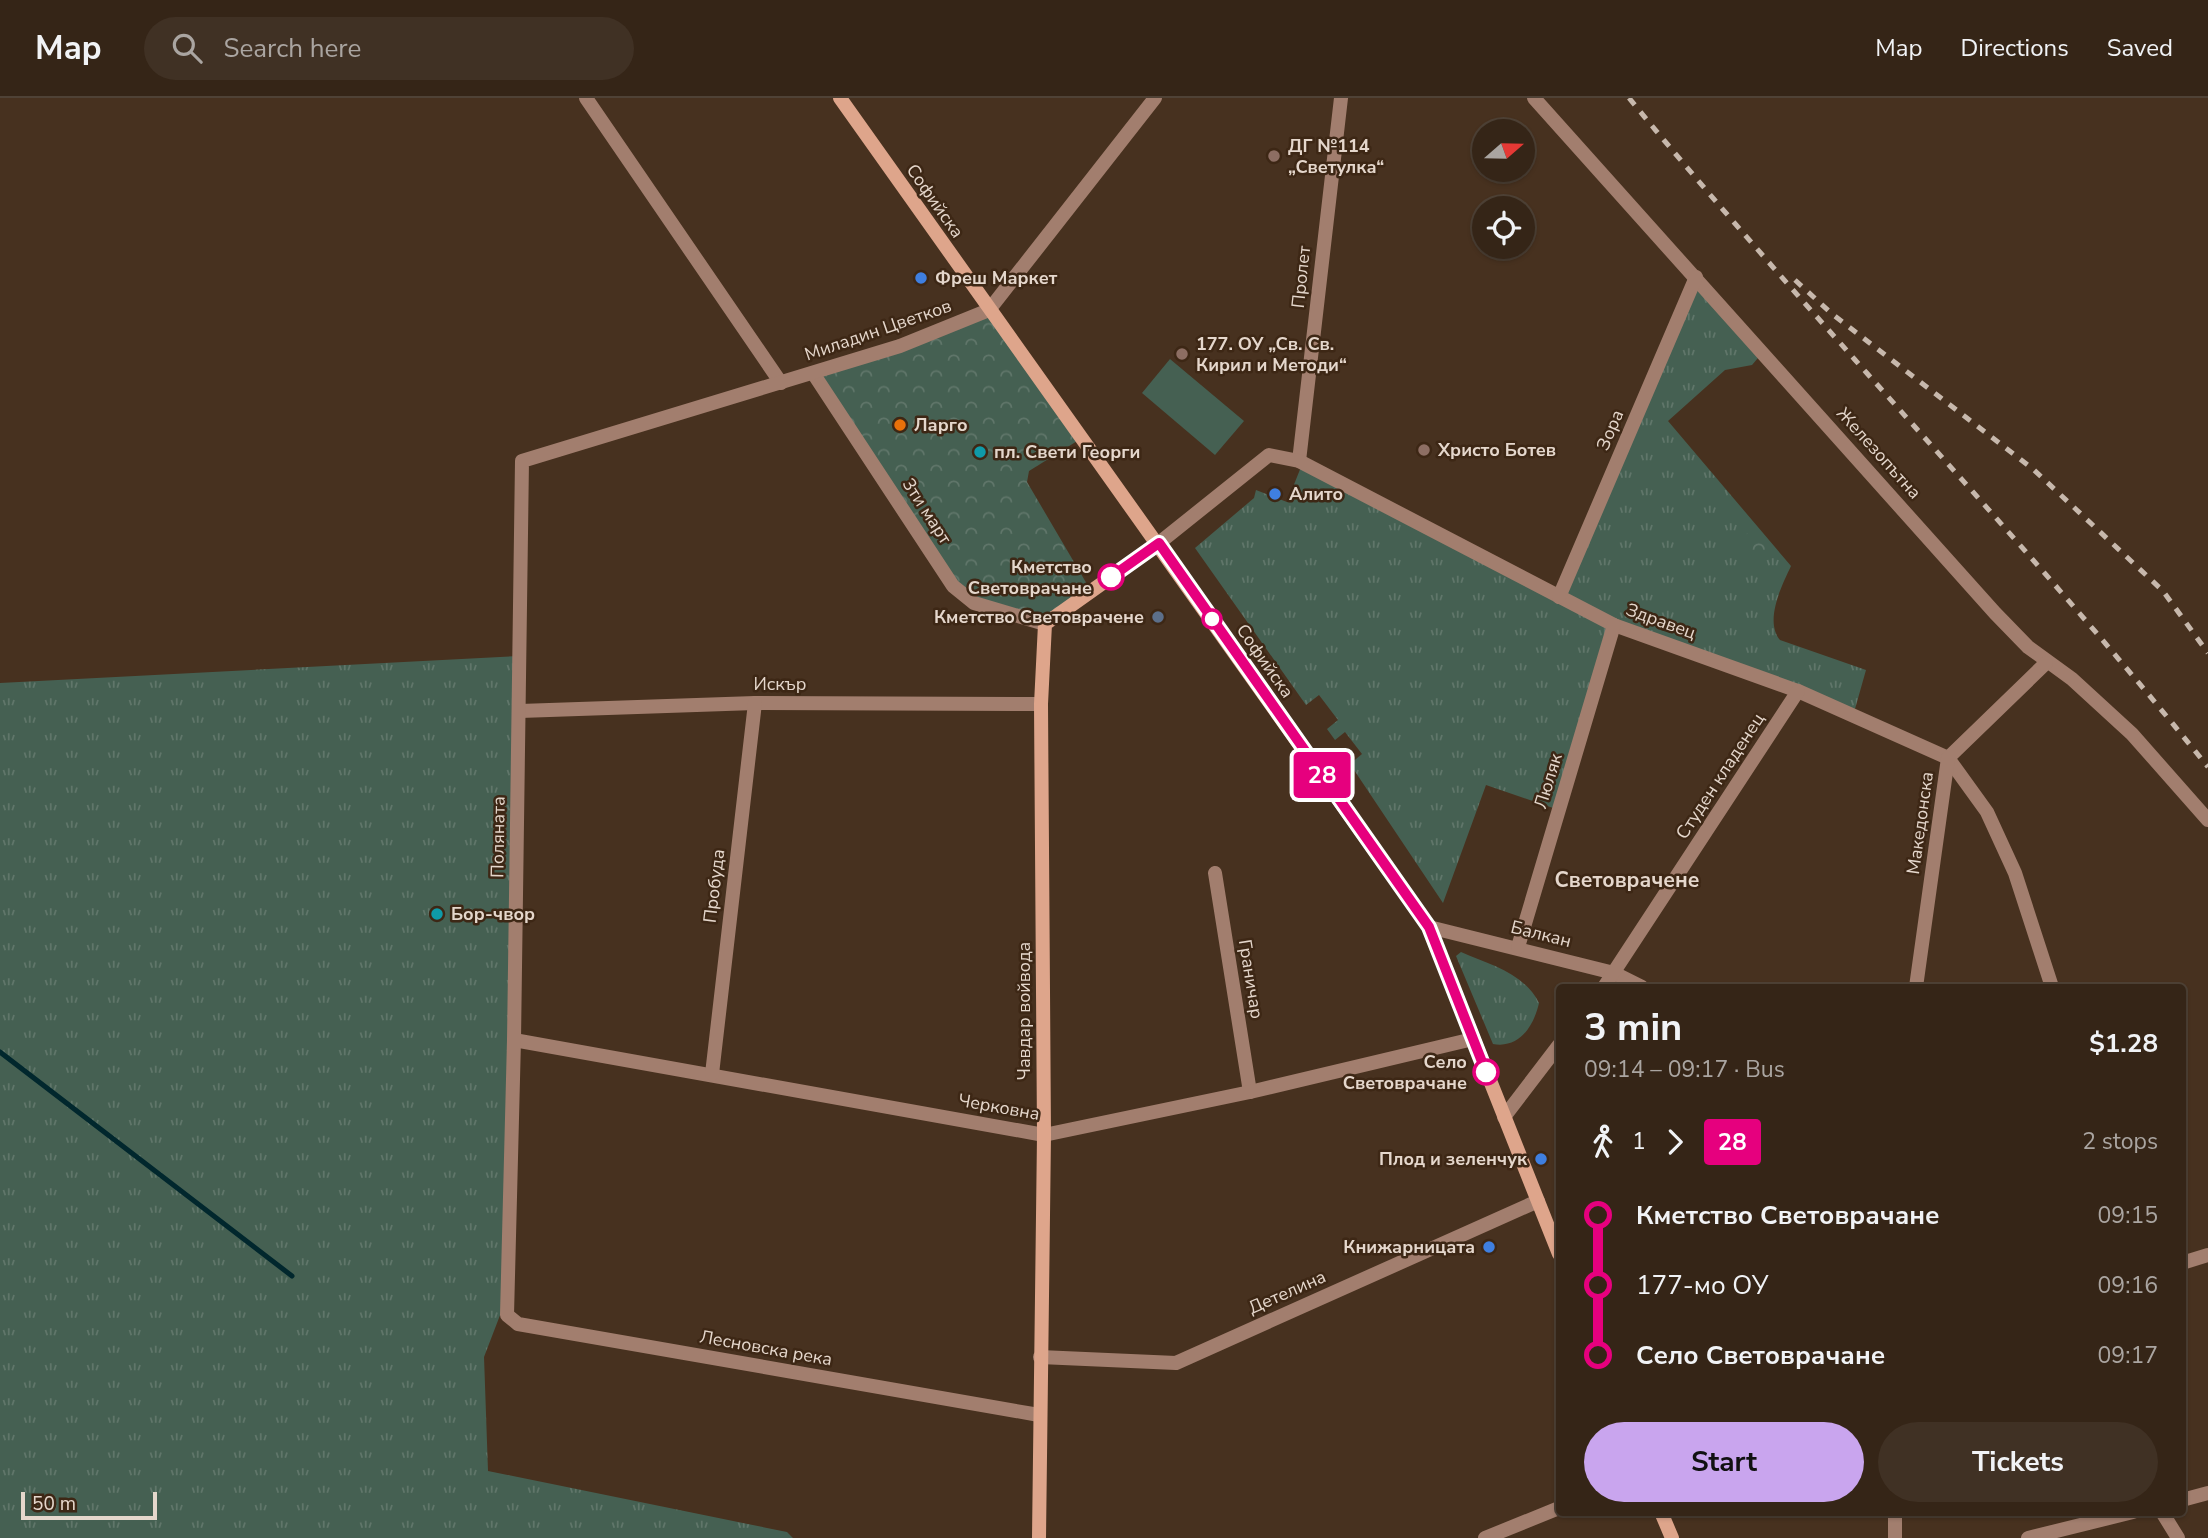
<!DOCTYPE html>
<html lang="en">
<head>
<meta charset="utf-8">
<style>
	:root { --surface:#352517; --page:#403124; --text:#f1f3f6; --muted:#aaa5a1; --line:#4f4236; --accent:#c9a5ee }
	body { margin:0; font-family:"Nunito Sans",sans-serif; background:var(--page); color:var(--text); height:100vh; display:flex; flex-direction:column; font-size:26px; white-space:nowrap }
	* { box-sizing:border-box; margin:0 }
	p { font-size:23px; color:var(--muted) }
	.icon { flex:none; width:38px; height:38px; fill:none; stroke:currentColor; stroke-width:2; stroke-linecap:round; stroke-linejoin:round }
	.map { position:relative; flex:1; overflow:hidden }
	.panel { position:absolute; left:1556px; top:886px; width:630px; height:532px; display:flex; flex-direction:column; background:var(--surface); border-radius:7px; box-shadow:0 2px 5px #0004,0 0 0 2px var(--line) }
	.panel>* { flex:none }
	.badge { padding:0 14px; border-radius:5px; font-size:24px; line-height:46px }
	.needle { width:46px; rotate:70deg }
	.tools { position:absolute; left:1472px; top:21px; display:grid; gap:14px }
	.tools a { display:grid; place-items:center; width:63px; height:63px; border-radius:50%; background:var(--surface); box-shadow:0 2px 5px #0004,0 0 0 2px var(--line); font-size:35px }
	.scale { position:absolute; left:21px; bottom:18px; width:136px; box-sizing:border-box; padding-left:7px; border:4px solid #e5d7cc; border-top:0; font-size:19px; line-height:24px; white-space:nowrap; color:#e5d7cc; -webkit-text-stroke:5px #3d2715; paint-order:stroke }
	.map>.badge { position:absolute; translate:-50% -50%; box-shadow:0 0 0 4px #fff }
	.legs { display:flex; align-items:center; gap:10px; height:77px; padding:0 28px; font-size:23px }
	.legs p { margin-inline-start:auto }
	.head { display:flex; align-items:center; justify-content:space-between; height:119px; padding:0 28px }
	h1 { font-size:38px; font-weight:700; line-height:52px }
	.primary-button { display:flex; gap:14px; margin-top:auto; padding:14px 28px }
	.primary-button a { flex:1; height:80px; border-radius:42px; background:var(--accent); color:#111; font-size:28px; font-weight:700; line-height:80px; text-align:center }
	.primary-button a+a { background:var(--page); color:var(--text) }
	ul { padding:0 28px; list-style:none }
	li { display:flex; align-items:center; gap:24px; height:70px; font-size:26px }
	li i { display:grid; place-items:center; width:10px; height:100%; margin:0 9px; background:currentColor }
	li i::after { content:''; width:18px; height:18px; margin:-9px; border:5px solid; border-radius:50%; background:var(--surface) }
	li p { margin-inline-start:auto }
	li:first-child i { background:linear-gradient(#0000 50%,currentColor 0) }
	li:last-child i { background:linear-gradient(currentColor 50%,#0000 0) }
	header { display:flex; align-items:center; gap:42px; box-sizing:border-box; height:98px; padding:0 35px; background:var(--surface); border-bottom:2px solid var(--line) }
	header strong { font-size:33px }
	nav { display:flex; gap:38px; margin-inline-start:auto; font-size:24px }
	.search { width:490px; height:63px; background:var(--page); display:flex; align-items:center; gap:18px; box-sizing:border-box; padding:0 24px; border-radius:38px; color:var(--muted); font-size:26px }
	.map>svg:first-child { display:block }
	.grass { fill:url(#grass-tufts) }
	.park { fill:url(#park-crowns) }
	.garden { fill:#456052 }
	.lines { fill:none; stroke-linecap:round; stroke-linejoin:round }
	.stream { stroke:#01272d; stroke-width:5 }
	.street { stroke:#a27e6e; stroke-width:14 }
	.secondary { stroke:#dea58b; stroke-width:14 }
	.rail { stroke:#c7b8ac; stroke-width:5; stroke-dasharray:9 9; stroke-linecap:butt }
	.line-1-casing { stroke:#fff; stroke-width:16 }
	.line-1 { stroke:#e6007e; stroke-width:10 }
	.education-dot { fill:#8d6e63; stroke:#3d2715; stroke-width:2.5 }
	.shop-dot { fill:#3f7fe0; stroke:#3d2715; stroke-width:2.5 }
	.food-dot { fill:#e8710a; stroke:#3d2715; stroke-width:2.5 }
	.culture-dot { fill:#0f9aa8; stroke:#3d2715; stroke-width:2.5 }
	.stop-1-dot { fill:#fff; stroke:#e6007e; stroke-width:3.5 }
	.service-dot { fill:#5c6f8a; stroke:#3d2715; stroke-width:2.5 }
	.labels { text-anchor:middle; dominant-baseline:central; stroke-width:5; stroke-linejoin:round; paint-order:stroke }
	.poi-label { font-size:18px; font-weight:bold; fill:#e5d7cc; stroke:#3d2715; text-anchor:start }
	.street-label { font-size:18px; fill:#e5d7cc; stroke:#3d2715 }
	.stop-label { font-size:18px; font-weight:bold; fill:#e5d7cc; stroke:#3d2715; text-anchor:end }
	.quarter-label { font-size:21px; font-weight:bold; fill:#e5d7cc; stroke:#3d2715 }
</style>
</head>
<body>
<header>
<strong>Map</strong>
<div class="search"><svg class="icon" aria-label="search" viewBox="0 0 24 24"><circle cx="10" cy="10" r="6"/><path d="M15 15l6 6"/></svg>Search here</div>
<nav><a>Map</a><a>Directions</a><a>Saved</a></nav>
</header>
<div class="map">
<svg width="2208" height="1440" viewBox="0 0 2208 1440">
	<defs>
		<pattern id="grass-tufts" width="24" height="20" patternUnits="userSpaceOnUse" patternTransform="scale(1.75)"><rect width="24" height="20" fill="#456052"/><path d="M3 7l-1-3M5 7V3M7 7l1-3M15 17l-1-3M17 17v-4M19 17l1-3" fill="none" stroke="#60766a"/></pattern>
		<pattern id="park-crowns" width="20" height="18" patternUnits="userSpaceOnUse" patternTransform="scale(1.75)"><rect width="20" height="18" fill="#456052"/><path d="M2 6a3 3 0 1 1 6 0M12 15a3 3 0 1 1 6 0" fill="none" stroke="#60766a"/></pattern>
	</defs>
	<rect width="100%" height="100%" fill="#47311f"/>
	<g class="grass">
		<path d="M1696,179L1763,254L1752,267L1725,272L1668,323L1791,468C1782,487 1764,523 1780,542L1866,572L1853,618L1615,527L1559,712L1486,687L1443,805L1350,666L1362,656L1345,634L1335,642L1327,631L1338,622L1319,597L1306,607L1195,450L1254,400L1256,392L1287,404L1303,364L1559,499Z"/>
		<polygon points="520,558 507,1199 484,1259 488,1373 787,1434 793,1440 0,1440 0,585"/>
		<path d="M1461,854C1491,867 1524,875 1539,905C1534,927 1520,951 1493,946L1456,858Z"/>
	</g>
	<g class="park">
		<polygon points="989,212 1082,340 1029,373 1027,384 1091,493 1045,526 974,505 953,488 813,275"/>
		<polygon points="1753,430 1771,449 1758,462 1739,443"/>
	</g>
	<polygon class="garden" points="1170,261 1244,323 1215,357 1142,295"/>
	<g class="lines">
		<polyline class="stream" points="0,954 292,1178"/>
		<g class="street">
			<polyline points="586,0 781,285"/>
			<polyline points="1534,0 1995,515 2028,549 2072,581 2132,636 2208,722"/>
			<polyline points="813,275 953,488 974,505 1045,526"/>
			<polyline points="1299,363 1341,0"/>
			<polyline points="1159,445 1269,357 1299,363 1614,527 1798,593 1948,660 1987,714 2015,775 2052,889"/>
			<polyline points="1559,499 1696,179"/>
			<polyline points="520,613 755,605 1041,606"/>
			<polyline points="1215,775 1250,994"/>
			<polyline points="1429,829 1614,875 1642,889"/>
			<polyline points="1518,849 1614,527"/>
			<polyline points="1604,889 1798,593"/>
			<polyline points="1916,889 1948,660 2046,565"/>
			<polyline points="514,942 1044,1037 1250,994 1473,941"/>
			<polyline points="712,976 755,605"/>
			<polyline points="1504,1019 1559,947"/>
			<polyline points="2182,1165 2208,1157"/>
			<polyline points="1040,1259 1176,1265 1538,1103"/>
			<polyline points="1039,1317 518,1226 507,1217 514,942 522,363 900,248 989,212 1155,0"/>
			<polyline points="2182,1402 2208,1395"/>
			<polyline points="2162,1414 2178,1440"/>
			<polyline points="1485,1440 1559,1410"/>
			<polyline points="1895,1440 1895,1414"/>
			<polyline points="2028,1440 2133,1414"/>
		</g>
		<g class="secondary">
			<polyline points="840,0 1429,829 1559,1156"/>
			<polyline points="1661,1414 1672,1440"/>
			<polyline points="1039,1440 1044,1037 1041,606 1045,526 1159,445"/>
		</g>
		<g class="rail">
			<path d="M1629,0C1816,228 2023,439 2208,669"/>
			<polyline points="1795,182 1831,215 2033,371 2163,493 2208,555"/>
		</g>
	</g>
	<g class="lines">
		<g class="line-1-casing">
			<polyline id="line-1" points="1111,479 1159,445 1429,829 1486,974"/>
		</g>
		<use href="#line-1" class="line-1"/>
	</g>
	<g class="education-dot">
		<circle cx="1274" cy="58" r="7"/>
		<circle cx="1182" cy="256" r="7"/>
		<circle cx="1424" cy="352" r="7"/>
	</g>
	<g class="shop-dot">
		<circle cx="921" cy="180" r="7"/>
		<circle cx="1275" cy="396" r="7"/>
		<circle cx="1541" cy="1061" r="7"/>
		<circle cx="1489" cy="1149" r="7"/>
	</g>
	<circle class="food-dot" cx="900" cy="327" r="7"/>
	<g class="culture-dot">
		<circle cx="980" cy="354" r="7"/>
		<circle cx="437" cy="816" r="7"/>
	</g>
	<g class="stop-1-dot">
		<circle cx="1111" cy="479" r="12"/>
		<circle cx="1212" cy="521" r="9"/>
		<circle cx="1486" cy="974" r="12"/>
	</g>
	<circle class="service-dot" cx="1158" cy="519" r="7"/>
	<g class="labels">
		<g class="poi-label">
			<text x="1288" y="48">ДГ №114<tspan x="1288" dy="21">„Светулка“</tspan></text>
			<text x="935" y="180">Фреш Маркет</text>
			<text x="1196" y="246">177. ОУ „Св. Св.<tspan x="1196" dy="21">Кирил и Методи“</tspan></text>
			<text x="914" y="327">Ларго</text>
			<text x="1438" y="352">Христо Ботев</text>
			<text x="994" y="354">пл. Свети Георги</text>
			<text x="1289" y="396">Алито</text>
			<text x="1144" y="519" text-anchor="end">Кметство Световрачене</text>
			<text x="451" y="816">Бор-чвор</text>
			<text x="1527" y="1061" text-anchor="end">Плод и зеленчук</text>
			<text x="1475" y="1149" text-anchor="end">Книжарницата</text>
		</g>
		<g class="street-label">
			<text transform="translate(935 103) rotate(55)">Софийска</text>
			<text transform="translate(1301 179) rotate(-84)">Пролет</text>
			<text transform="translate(878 232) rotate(-19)">Миладин Цветков</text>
			<text transform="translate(1610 332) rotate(-67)">Зора</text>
			<text transform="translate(1879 355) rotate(48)">Железопътна</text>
			<text transform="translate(927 413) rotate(57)">3ти март</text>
			<text transform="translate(1661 523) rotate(20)">Здравец</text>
			<text transform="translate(1265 563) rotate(55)">Софийска</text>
			<text x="780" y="586">Искър</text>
			<text transform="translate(1720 678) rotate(-57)">Студен кладенец</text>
			<text transform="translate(1548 683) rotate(-73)">Люляк</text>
			<text transform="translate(1920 725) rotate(-82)">Македонска</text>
			<text transform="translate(498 739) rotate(-89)">Поляната</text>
			<text transform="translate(714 788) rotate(-83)">Пробуда</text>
			<text transform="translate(1541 836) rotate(14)">Балкан</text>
			<text transform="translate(1251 881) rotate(81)">Граничар</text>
			<text transform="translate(1024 913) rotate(-90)">Чавдар войвода</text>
			<text transform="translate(999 1009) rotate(10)">Черковна</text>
			<text transform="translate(1287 1194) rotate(-24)">Детелина</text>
			<text transform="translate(766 1250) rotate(10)">Лесновска река</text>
		</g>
		<g class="stop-label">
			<text x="1092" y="469">Кметство<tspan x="1092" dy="21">Световрачане</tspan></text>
			<text x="1467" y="964">Село<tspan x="1467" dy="21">Световрачане</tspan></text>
		</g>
		<g class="quarter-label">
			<text x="1627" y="782">Световрачене</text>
		</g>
	</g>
</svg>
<div class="tools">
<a><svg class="needle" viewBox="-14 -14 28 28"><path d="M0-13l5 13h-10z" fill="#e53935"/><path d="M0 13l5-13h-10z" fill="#aaa5a1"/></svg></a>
<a><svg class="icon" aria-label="locate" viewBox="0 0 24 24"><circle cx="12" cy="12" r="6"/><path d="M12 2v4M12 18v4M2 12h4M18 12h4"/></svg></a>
</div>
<div class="scale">50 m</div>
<b class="badge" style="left:1322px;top:677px;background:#e6007e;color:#fff">28</b>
<section class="panel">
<div class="head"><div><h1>3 min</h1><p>09:14 – 09:17 · Bus</p></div><b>$1.28</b></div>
<div class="legs"><svg class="icon" aria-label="walk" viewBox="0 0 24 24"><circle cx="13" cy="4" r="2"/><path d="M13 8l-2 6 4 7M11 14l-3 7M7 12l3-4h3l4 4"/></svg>1<svg class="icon" aria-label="forward" viewBox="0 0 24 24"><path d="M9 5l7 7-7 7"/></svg><b class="badge" style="background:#e6007e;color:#fff">28</b><p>2 stops</p></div>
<ul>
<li><i style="color:#e6007e"></i><b>Кметство Световрачане</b><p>09:15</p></li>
<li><i style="color:#e6007e"></i><span>177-мо ОУ</span><p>09:16</p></li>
<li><i style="color:#e6007e"></i><b>Село Световрачане</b><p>09:17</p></li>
</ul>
<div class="primary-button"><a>Start</a><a>Tickets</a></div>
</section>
</div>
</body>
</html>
